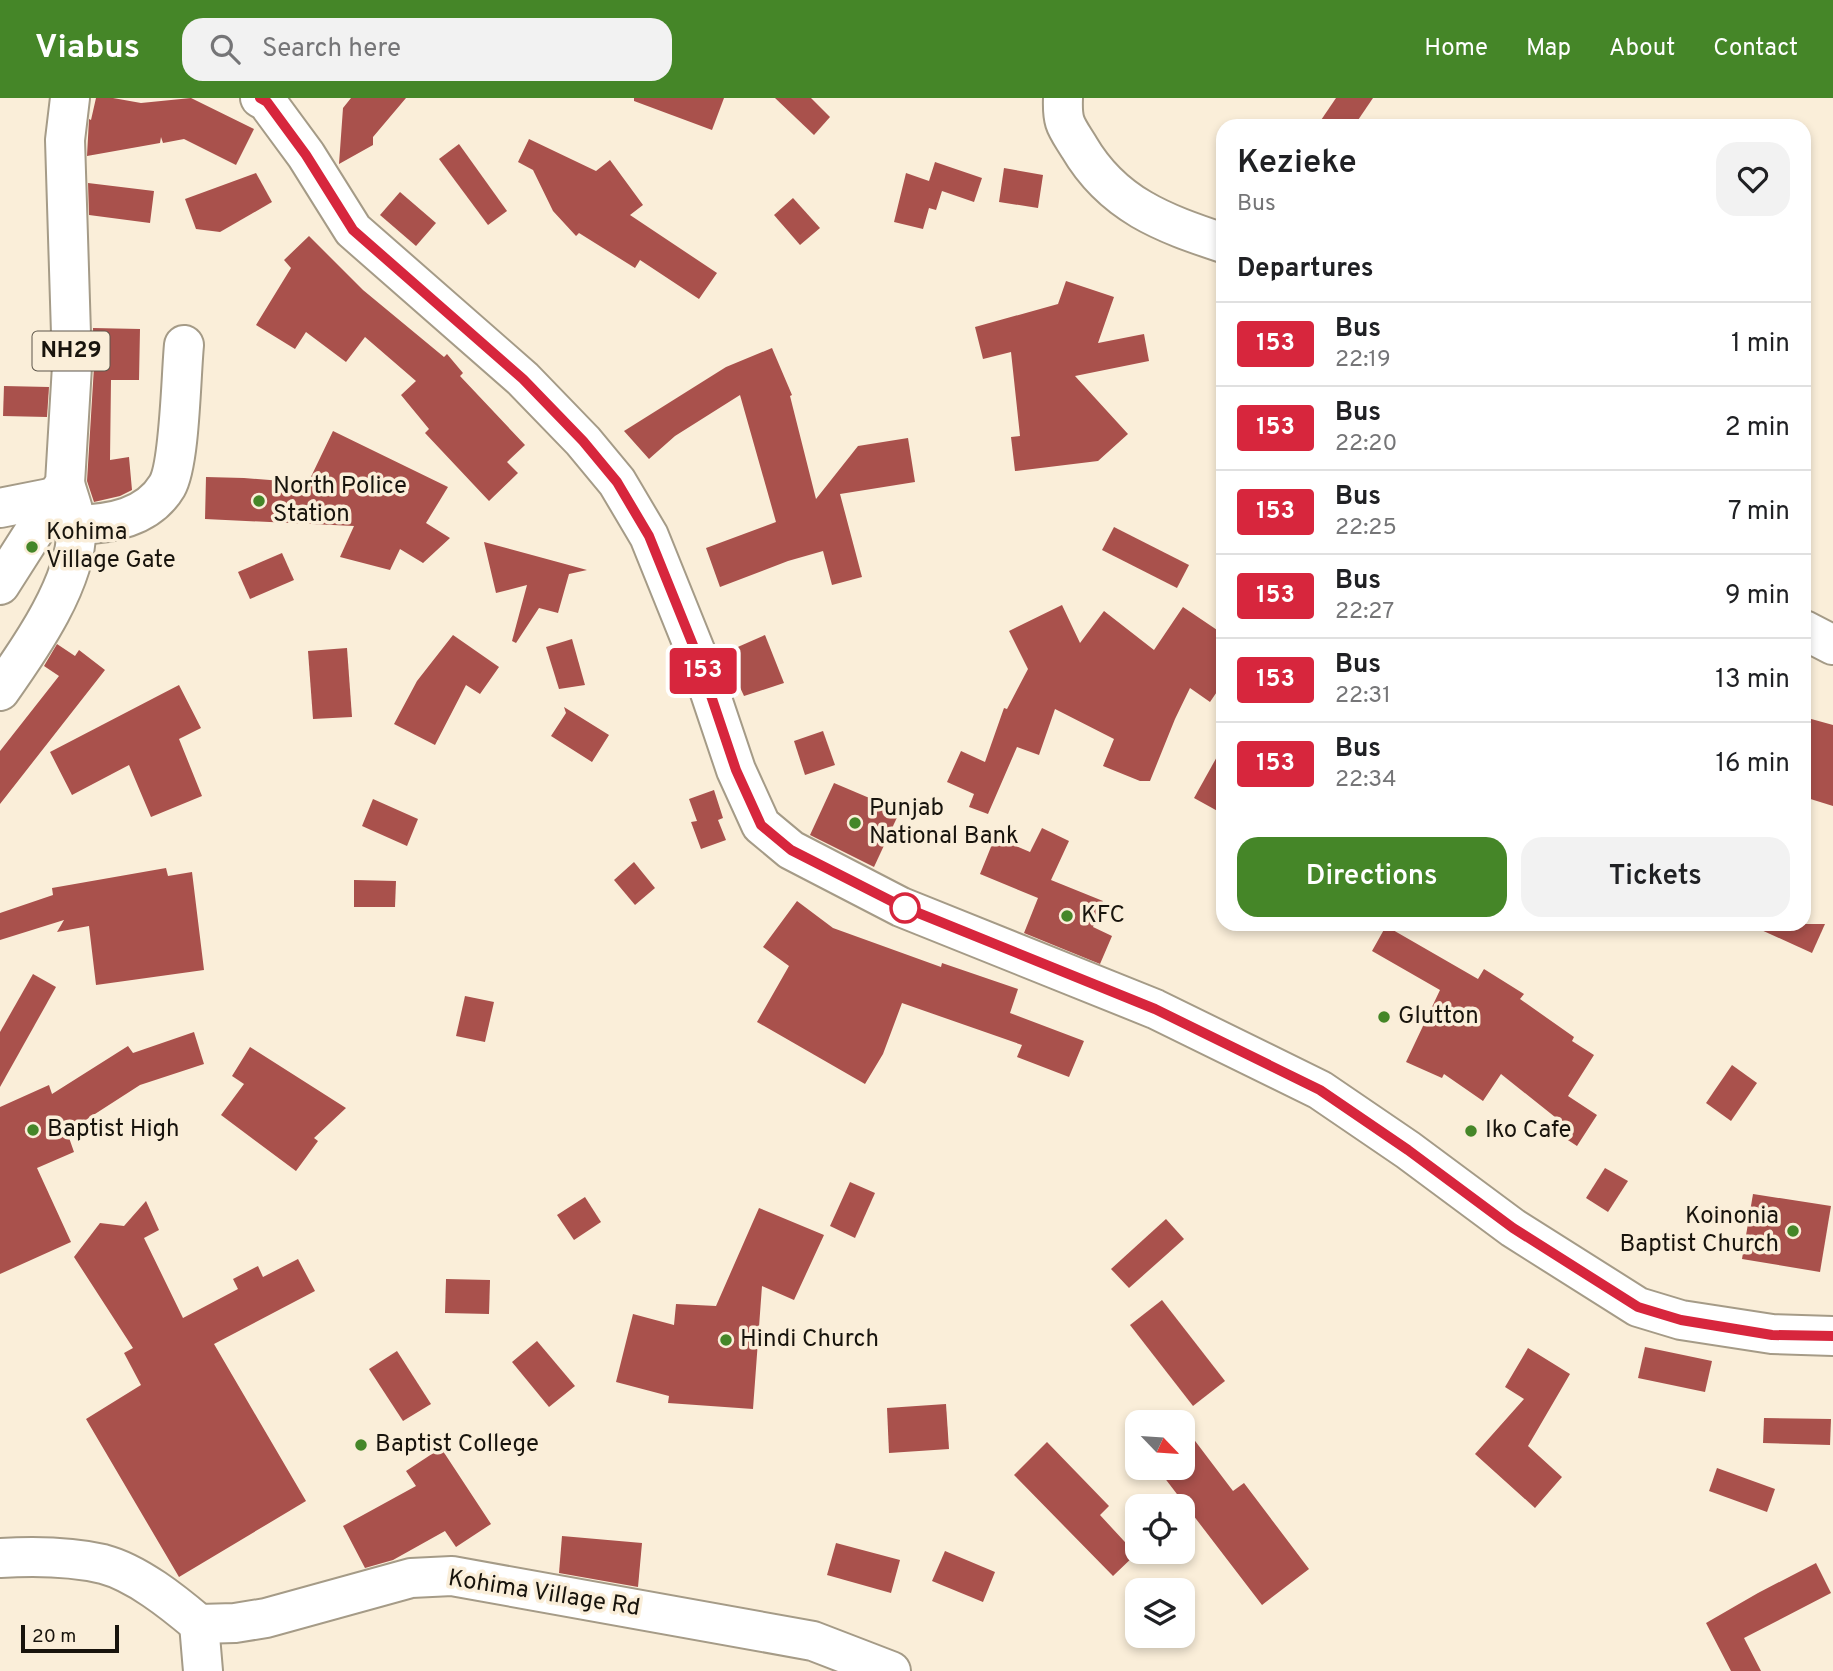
<!DOCTYPE html>
<html lang="en">
<head>
<meta charset="utf-8">
<style>
	:root { --surface:#fff; --page:#f2f2f2; --text:#202124; --muted:#757577; --line:#e0e0e0; --accent:#458628 }
	body { margin:0; font-family:Overpass,sans-serif; background:var(--page); color:var(--text); height:100vh; display:flex; flex-direction:column; font-size:26px; white-space:nowrap }
	* { box-sizing:border-box; margin:0 }
	p { font-size:23px; color:var(--muted) }
	.icon { flex:none; width:38px; height:38px; fill:none; stroke:currentColor; stroke-width:2; stroke-linecap:round; stroke-linejoin:round }
	.map { position:relative; flex:1; overflow:hidden }
	.panel { position:absolute; left:1216px; top:21px; width:595px; height:812px; display:flex; flex-direction:column; background:var(--surface); border-radius:21px; box-shadow:0 4px 10px #0003 }
	.panel>* { flex:none }
	.badge { padding:0 14px; border-radius:5px; font-size:24px; line-height:46px }
	.needle { width:46px; rotate:115deg }
	.controls { position:absolute; left:1125px; top:1312px; display:grid; gap:14px }
	.controls a { display:grid; place-items:center; width:70px; height:70px; border-radius:14px; background:var(--surface); box-shadow:0 4px 10px #0003; font-size:35px }
	.scale { position:absolute; left:21px; bottom:18px; width:98px; box-sizing:border-box; padding-left:7px; border:4px solid #18140d; border-top:0; font-size:19px; line-height:24px; white-space:nowrap; color:#18140d; -webkit-text-stroke:5px #faeed9; paint-order:stroke }
	.map>.badge { position:absolute; translate:-50% -50%; box-shadow:0 0 0 4px #fff }
	h2 { padding:0 21px; font-size:26px; line-height:63px }
	.round { display:grid; place-items:center; flex:none; width:74px; height:74px; border-radius:21px; background:var(--page) }
	.summary { display:flex; align-items:center; justify-content:space-between; height:119px; padding:0 21px }
	h1 { font-size:33px; font-weight:600; line-height:52px }
	.primary-button { display:flex; gap:14px; margin-top:auto; padding:14px 21px }
	.primary-button a { flex:1; height:80px; border-radius:21px; background:var(--accent); color:#fff; font-size:28px; font-weight:600; line-height:80px; text-align:center }
	.primary-button a+a { background:var(--page); color:var(--text) }
	ul { padding:0; list-style:none }
	li { display:flex; align-items:center; gap:21px; height:84px; padding:0 21px; border-top:2px solid var(--line) }
	li div { flex:1 }
	li b { display:block; font-size:26px }
	li em { font-style:normal }
	li .badge { min-width:77px; font-weight:700; text-align:center }
	header { display:flex; align-items:center; gap:42px; box-sizing:border-box; height:98px; padding:0 35px; background:var(--accent); color:#fff }
	header strong { font-size:33px }
	nav { display:flex; gap:38px; margin-inline-start:auto; font-size:24px }
	.search { width:490px; height:63px; background:var(--page); display:flex; align-items:center; gap:18px; box-sizing:border-box; padding:0 24px; border-radius:21px; color:var(--muted); font-size:26px }
	.map>svg:first-child { display:block }
	.building { fill:#a9514c }
	.lines { fill:none; stroke-linecap:round; stroke-linejoin:round }
	.minor-casing { stroke:#a59b87; stroke-width:42 }
	.major-casing { stroke:#a59b87; stroke-width:42 }
	.highway-casing { stroke:#a59b87; stroke-width:42 }
	.minor { stroke:#fff; stroke-width:38 }
	.major { stroke:#fff; stroke-width:38 }
	.highway { stroke:#fff; stroke-width:38 }
	.line-casing { stroke:#fff; stroke-width:16 }
	.line { stroke:#d7263d; stroke-width:10 }
	.poi-dot { fill:#458628; stroke:#faeed9; stroke-width:2.5 }
	.stop-dot { fill:#fff; stroke:#d7263d; stroke-width:3.5 }
	.labels { text-anchor:middle; dominant-baseline:central; stroke-width:7; stroke-linejoin:round; paint-order:stroke }
	.shield { fill:#faeed9; stroke:#5c554a; stroke-width:2 }
	.shield-label { font-size:23px; font-weight:bold; fill:#18140d }
	.poi-label { font-size:24px; fill:#18140d; stroke:#faeed9; text-anchor:start }
	.street-label { font-size:24px; fill:#18140d; stroke:#faeed9 }
</style>
</head>
<body>
<header>
<strong>Viabus</strong>
<div class="search"><svg class="icon" aria-label="search" viewBox="0 0 24 24"><circle cx="10" cy="10" r="6"/><path d="M15 15l6 6"/></svg>Search here</div>
<nav><a>Home</a><a>Map</a><a>About</a><a>Contact</a></nav>
</header>
<div class="map">
<svg width="1833" height="1573" viewBox="0 0 1833 1573">
	<rect width="100%" height="100%" fill="#faeed9"/>
	<g class="building">
		<polygon points="96,0 113,0 141,5 191,0 254,31 236,67 184,41 163,45 161,39 160,45 87,58 89,21 91,22"/>
		<polygon points="351,0 406,0 373,39 373,47 339,66 343,10"/>
		<polygon points="634,0 724,0 712,32 634,3"/>
		<polygon points="775,0 811,0 830,19 814,37"/>
		<polygon points="1336,0 1373,0 1354,28 1317,28"/>
		<polygon points="529,41 596,73 610,62 643,107 630,117 717,175 699,201 640,162 635,170 579,135 576,138 553,113 533,72 518,64"/>
		<polygon points="459,46 507,113 488,127 439,61"/>
		<polygon points="935,64 982,80 974,104 942,93 936,112 929,110 923,131 894,124 906,75 929,83"/>
		<polygon points="1004,70 1043,77 1038,110 999,104"/>
		<polygon points="256,75 272,104 220,134 196,131 185,101"/>
		<polygon points="88,85 154,93 150,125 89,117"/>
		<polygon points="400,94 436,125 416,148 380,117"/>
		<polygon points="793,100 820,130 800,147 774,117"/>
		<polygon points="309,138 363,192 444,259 447,256 463,275 460,278 525,347 507,364 518,375 489,403 425,335 429,331 401,297 416,283 365,239 346,264 306,234 295,251 256,227 291,170 284,162"/>
		<polygon points="1066,183 1114,199 1098,245 1144,236 1149,263 1075,278 1128,336 1098,363 1015,373 1011,339 1020,338 1011,254 983,261 975,229 1058,206"/>
		<polygon points="93,230 140,231 139,282 111,282 110,362 129,359 132,392 120,398 94,404 87,383 94,269"/>
		<polygon points="772,250 792,297 790,298 816,401 858,348 908,340 915,384 840,396 862,479 832,487 823,453 788,463 720,489 706,450 776,424 740,297 675,338 649,361 624,333 726,269"/>
		<polygon points="4,288 49,289 47,319 3,318"/>
		<polygon points="333,333 448,389 426,425 450,440 423,465 400,451 390,472 340,459 354,428 205,421 206,379 244,380 308,385"/>
		<polygon points="1114,429 1189,467 1177,490 1102,452"/>
		<polygon points="484,444 543,460 587,472 569,476 558,515 539,510 516,545 512,543 527,487 496,495"/>
		<polygon points="282,455 294,482 250,501 238,474"/>
		<polygon points="1062,507 1080,545 1104,513 1154,552 1183,509 1223,536 1223,585 1210,604 1190,590 1175,621 1150,683 1140,683 1103,668 1114,641 1055,611 1039,657 1017,649 988,716 969,709 974,696 947,684 961,653 985,664 1004,610 1007,611 1028,571 1009,533"/>
		<polygon points="453,537 499,569 480,596 466,587 435,647 394,626 417,583"/>
		<polygon points="765,537 784,585 744,598 724,555"/>
		<polygon points="572,541 585,587 559,591 546,549"/>
		<polygon points="57,546 75,558 79,552 105,572 0,706 0,653 59,578 44,568"/>
		<polygon points="347,550 352,619 313,621 308,553"/>
		<polygon points="179,587 201,630 179,641 202,698 151,719 129,667 72,697 50,654"/>
		<polygon points="564,609 609,637 592,664 551,638 566,615"/>
		<polygon points="1804,619 1833,627 1833,708 1804,699"/>
		<polygon points="823,633 835,667 805,677 794,643"/>
		<polygon points="1223,648 1223,716 1194,700"/>
		<polygon points="834,685 900,713 874,769 810,737"/>
		<polygon points="714,692 723,720 718,722 726,742 701,751 691,724 697,723 689,701"/>
		<polygon points="373,701 418,721 407,748 362,728"/>
		<polygon points="1042,730 1069,743 1051,782 1103,803 1093,829 1112,838 1100,866 1024,835 1038,800 980,776 995,739 1030,754"/>
		<polygon points="634,764 655,790 635,807 614,782"/>
		<polygon points="166,770 168,778 192,774 204,872 96,887 89,828 57,834 64,822 0,842 0,815 53,797 52,790"/>
		<polygon points="354,782 396,783 395,809 354,809"/>
		<polygon points="797,803 833,830 941,869 942,865 1018,891 1010,915 1084,943 1069,979 1017,959 1022,947 902,905 883,956 865,986 757,924 789,868 763,849"/>
		<polygon points="1748,826 1825,826 1812,855"/>
		<polygon points="1386,828 1478,881 1484,871 1524,896 1520,901 1574,939 1572,943 1594,957 1568,998 1597,1017 1577,1048 1554,1033 1560,1023 1501,976 1483,1003 1444,976 1442,980 1406,964 1440,892 1372,853"/>
		<polygon points="33,876 56,889 0,989 0,934"/>
		<polygon points="465,898 494,904 485,944 456,938"/>
		<polygon points="194,934 204,966 140,987 67,1034 74,1054 37,1070 71,1144 0,1176 0,1009 49,987 52,996 128,948 133,955"/>
		<polygon points="250,949 346,1010 314,1040 318,1043 296,1073 221,1017 244,986 232,978"/>
		<polygon points="1732,967 1757,985 1731,1023 1706,1005"/>
		<polygon points="1605,1070 1628,1083 1608,1114 1586,1100"/>
		<polygon points="850,1084 875,1095 855,1140 830,1128"/>
		<polygon points="1753,1096 1831,1108 1820,1174 1742,1161"/>
		<polygon points="585,1099 601,1124 574,1142 557,1117"/>
		<polygon points="146,1103 159,1132 144,1140 183,1220 238,1191 233,1181 258,1168 263,1179 298,1161 315,1193 214,1246 306,1403 179,1479 86,1321 141,1287 124,1255 133,1250 74,1159 100,1125 124,1128"/>
		<polygon points="759,1110 824,1137 794,1202 762,1188 753,1311 668,1305 669,1298 616,1284 633,1216 674,1227 676,1206 716,1208"/>
		<polygon points="1166,1121 1184,1141 1129,1190 1111,1171"/>
		<polygon points="446,1181 490,1182 489,1216 445,1215"/>
		<polygon points="1162,1202 1225,1283 1193,1308 1130,1227"/>
		<polygon points="537,1243 575,1288 549,1309 512,1264"/>
		<polygon points="1645,1249 1712,1263 1705,1294 1638,1280"/>
		<polygon points="1528,1250 1570,1276 1528,1348 1562,1379 1535,1410 1475,1356 1524,1301 1505,1289"/>
		<polygon points="397,1253 431,1306 403,1323 369,1271"/>
		<polygon points="946,1306 949,1351 889,1355 887,1310"/>
		<polygon points="1764,1320 1831,1321 1830,1347 1763,1345"/>
		<polygon points="1183,1327 1233,1393 1244,1385 1309,1471 1262,1507 1157,1370 1183,1370"/>
		<polygon points="1047,1344 1109,1408 1100,1417 1136,1456 1113,1478 1014,1377"/>
		<polygon points="441,1350 491,1426 456,1449 445,1433 393,1462 365,1470 343,1428 416,1388 406,1373"/>
		<polygon points="1717,1370 1775,1391 1767,1414 1709,1393"/>
		<polygon points="562,1438 642,1445 638,1489 559,1475"/>
		<polygon points="836,1445 900,1462 891,1495 827,1477"/>
		<polygon points="945,1453 995,1474 983,1504 932,1483"/>
		<polygon points="1816,1465 1831,1495 1744,1540 1761,1573 1731,1573 1706,1525 1758,1495"/>
	</g>
	<g class="lines">
		<g class="minor-casing">
			<g id="minor">
				<polyline points="0,410 55,399"/>
				<path d="M76,427C110,426 148,420 167,388C180,366 181,276 184,247"/>
			</g>
		</g>
		<g class="major-casing">
			<g id="major">
				<path d="M1063,0C1062,26 1066,28 1079,49C1113,107 1163,125 1223,145"/>
				<polyline points="1804,532 1833,547"/>
				<path d="M0,593C29,552 80,480 76,427C75,413 68,398 65,385"/>
				<path d="M0,1460C34,1458 69,1458 103,1466C137,1475 173,1504 199,1526"/>
				<polyline points="199,1526 235,1525 266,1520 411,1480 452,1478 813,1543 891,1573"/>
				<polyline points="199,1526 203,1573"/>
			</g>
		</g>
		<g class="highway-casing">
			<g id="highway">
				<polyline points="260,0 267,4 306,57 353,132 523,281 583,343 617,384 649,438 699,562 736,672 761,727 791,752 901,809 1155,911 1320,992 1408,1052 1513,1130 1638,1209 1681,1222 1772,1236 1833,1238"/>
				<polyline points="0,487 65,385 72,268 65,42 70,0"/>
			</g>
		</g>
		<use href="#minor" class="minor"/>
		<use href="#major" class="major"/>
		<use href="#highway" class="highway"/>
	</g>
	<g class="lines">
		<g class="line-casing">
			<polyline id="line" points="260,0 267,4 306,57 353,132 523,281 583,343 617,384 649,438 699,562 736,672 761,727 791,752 901,808 1155,911 1320,992 1408,1052 1513,1130 1638,1209 1681,1222 1772,1237 1833,1238"/>
		</g>
		<use href="#line" class="line"/>
	</g>
	<g class="poi-dot">
		<circle cx="259" cy="403" r="7"/>
		<circle cx="32" cy="449" r="7"/>
		<circle cx="855" cy="725" r="7"/>
		<circle cx="1067" cy="818" r="7"/>
		<circle cx="1384" cy="919" r="7"/>
		<circle cx="33" cy="1032" r="7"/>
		<circle cx="1471" cy="1033" r="7"/>
		<circle cx="1793" cy="1133" r="7"/>
		<circle cx="726" cy="1242" r="7"/>
		<circle cx="361" cy="1347" r="7"/>
	</g>
	<circle class="stop-dot" cx="905" cy="810" r="14"/>
	<g class="labels">
		<rect class="shield" x="32.5" y="233.5" width="77" height="39" rx="5"/>
		<g class="shield-label">
			<text x="71" y="253">NH29</text>
		</g>
		<g class="poi-label">
			<text x="273" y="389">North Police<tspan x="273" dy="28">Station</tspan></text>
			<text x="46" y="435">Kohima<tspan x="46" dy="28">Village Gate</tspan></text>
			<text x="869" y="711">Punjab<tspan x="869" dy="28">National Bank</tspan></text>
			<text x="1081" y="818">KFC</text>
			<text x="1398" y="919">Glutton</text>
			<text x="47" y="1032">Baptist High</text>
			<text x="1485" y="1033">Iko Cafe</text>
			<text x="1779" y="1119" text-anchor="end">Koinonia<tspan x="1779" dy="28">Baptist Church</tspan></text>
			<text x="740" y="1242">Hindi Church</text>
			<text x="375" y="1347">Baptist College</text>
		</g>
		<g class="street-label">
			<text transform="translate(544 1496) rotate(9)">Kohima Village Rd</text>
		</g>
	</g>
</svg>
<div class="controls">
<a><svg class="needle" viewBox="-14 -14 28 28"><path d="M0-13l5 13h-10z" fill="#e53935"/><path d="M0 13l5-13h-10z" fill="#757577"/></svg></a>
<a><svg class="icon" aria-label="locate" viewBox="0 0 24 24"><circle cx="12" cy="12" r="6"/><path d="M12 2v4M12 18v4M2 12h4M18 12h4"/></svg></a>
<a><svg class="icon" aria-label="layers" viewBox="0 0 24 24"><path d="M12 4l9 5-9 5-9-5zM3 14l9 5 9-5"/></svg></a>
</div>
<div class="scale">20 m</div>
<b class="badge" style="left:703px;top:573px;background:#d7263d;color:#fff">153</b>
<section class="panel">
<div class="summary"><div><h1>Kezieke</h1><p>Bus</p></div><a class="round"><svg class="icon" aria-label="heart" viewBox="0 0 24 24"><path d="M12 20l-8-8c-3-5 5-10 8-4 3-6 11-1 8 4z"/></svg></a></div>
<h2>Departures</h2>
<ul>
<li><span class="badge" style="background:#d7263d;color:#fff">153</span><div><b>Bus</b><p>22:19</p></div><em>1 min</em></li>
<li><span class="badge" style="background:#d7263d;color:#fff">153</span><div><b>Bus</b><p>22:20</p></div><em>2 min</em></li>
<li><span class="badge" style="background:#d7263d;color:#fff">153</span><div><b>Bus</b><p>22:25</p></div><em>7 min</em></li>
<li><span class="badge" style="background:#d7263d;color:#fff">153</span><div><b>Bus</b><p>22:27</p></div><em>9 min</em></li>
<li><span class="badge" style="background:#d7263d;color:#fff">153</span><div><b>Bus</b><p>22:31</p></div><em>13 min</em></li>
<li><span class="badge" style="background:#d7263d;color:#fff">153</span><div><b>Bus</b><p>22:34</p></div><em>16 min</em></li>
</ul>
<div class="primary-button"><a>Directions</a><a>Tickets</a></div>
</section>
</div>
</body>
</html>
